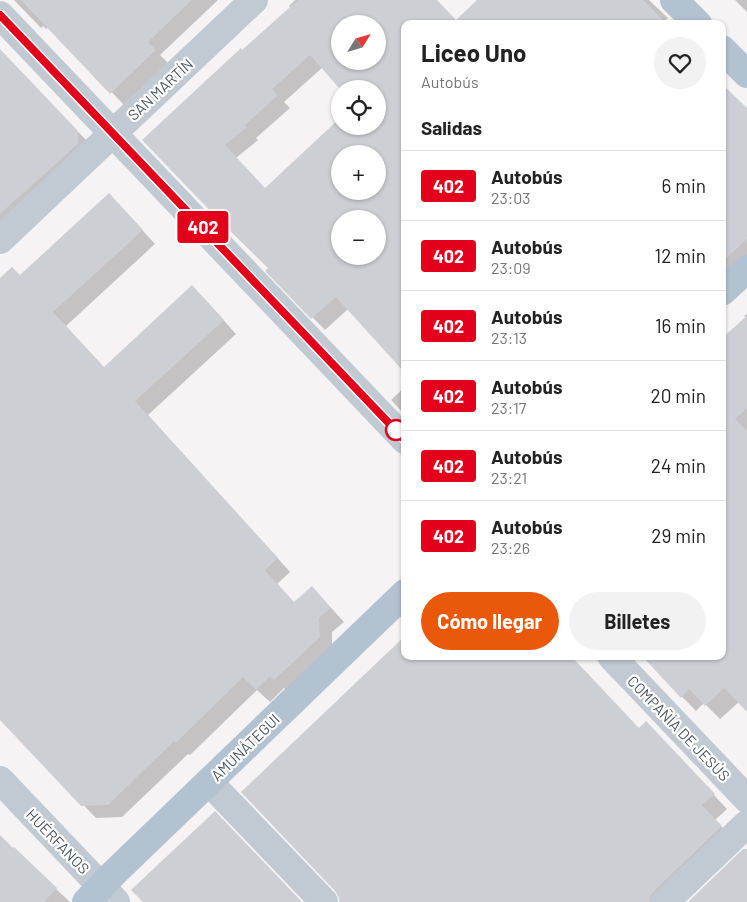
<!DOCTYPE html>
<html lang="es">
<head>
<meta charset="utf-8">
<style>
	:root { --surface:#fff; --page:#f2f2f2; --text:#222; --muted:#767676; --line:#e0e0e0; --accent:#ea580c }
	body { margin:0; font-family:Barlow,sans-serif; background:var(--page); color:var(--text); height:100vh; display:flex; flex-direction:column; font-size:19px; white-space:nowrap }
	* { box-sizing:border-box; margin:0 }
	p { font-size:16px; color:var(--muted) }
	.icon { flex:none; width:28px; height:28px; fill:none; stroke:currentColor; stroke-width:2; stroke-linecap:round; stroke-linejoin:round }
	.map { position:relative; flex:1; overflow:hidden }
	.sheet { position:absolute; left:401px; top:20px; width:325px; height:640px; display:flex; flex-direction:column; background:var(--surface); border-radius:10px; box-shadow:0 1px 4px #0004 }
	.sheet>* { flex:none }
	.badge { padding:0 10px; border-radius:4px; font-size:18px; line-height:32px }
	.needle { width:32px; rotate:53deg }
	.controls { position:absolute; left:331px; top:15px; display:grid; gap:10px }
	.controls a { display:grid; place-items:center; width:55px; height:55px; border-radius:50%; background:var(--surface); box-shadow:0 1px 4px #0004; font-size:25px }
	.map>.badge { position:absolute; translate:-50% -50%; box-shadow:0 0 0 2px #fff }
	h2 { padding:0 20px; font-size:19px; line-height:45px }
	.round { display:grid; place-items:center; flex:none; width:52px; height:52px; border-radius:26px; background:var(--page) }
	.headline { display:flex; align-items:center; justify-content:space-between; height:85px; padding:0 20px }
	h1 { font-size:24px; font-weight:700; line-height:38px }
	.primary-button { display:flex; gap:10px; margin-top:auto; padding:10px 20px }
	.primary-button a { flex:1; height:58px; border-radius:30px; background:var(--accent); color:#fff; font-size:20px; font-weight:700; line-height:58px; text-align:center }
	.primary-button a+a { background:var(--page); color:var(--text) }
	ul { padding:0; list-style:none }
	li { display:flex; align-items:center; gap:15px; height:70px; padding:0 20px; border-top:1px solid var(--line) }
	li div { flex:1 }
	li b { display:block; font-size:19px }
	li em { font-style:normal }
	li .badge { min-width:55px; font-weight:700; text-align:center }
	.map>svg:first-child { display:block }
	.shadow { fill:#0003; fill-rule:evenodd }
	.building { fill:#cdcfd5; fill-rule:evenodd }
	.lines { fill:none; stroke-linecap:round; stroke-linejoin:round }
	.minor { stroke:#c1cad2; stroke-width:28 }
	.major { stroke:#b3c2d1; stroke-width:28 }
	.line-casing { stroke:#fff; stroke-width:11 }
	.line { stroke:#e2001a; stroke-width:8 }
	.stop-dot { fill:#fff; stroke:#e2001a; stroke-width:2.5 }
	.labels { text-anchor:middle; dominant-baseline:central; stroke-width:4.5; stroke-linejoin:round; paint-order:stroke }
	.street-label { font-size:15px; fill:#4a5661; stroke:#fff }
</style>
</head>
<body>
<div class="map">
<svg width="747" height="902" viewBox="0 0 747 902">
	<rect width="100%" height="100%" fill="#f5f3f3"/>
	<g class="shadow">
		<polygon points="14,0 218,0 160,55 168,63 124,105 49,27 46,29 43,26 41,28"/>
		<path d="M295,0H436L457,22L479,0H649L668,18L664,22L405,24V362L348,309L325,330L267,271L270,269L144,140L291,8L289,6ZM340,24H378V61H340ZM323,67L378,89V126H340V120L265,189L236,158L258,140L256,138L290,108L284,102ZM340,154H378V191H340ZM340,219H378V256H340Z"/>
		<polygon points="735,0 747,0 747,12"/>
		<polygon points="0,57 14,66 89,143 0,236"/>
		<polygon points="722,86 747,110 747,262 722,285"/>
		<polygon points="122,208 155,244 66,326 104,368 205,300 236,334 148,415 290,572 277,584 294,603 312,587 344,622 332,632 332,651 288,692 284,688 270,702 257,690 190,755 188,754 122,817 96,818 0,718 0,279 20,277"/>
		<polygon points="747,314 747,711 739,702 720,719 704,703 696,711 643,656 722,656 722,340 746,318 744,316"/>
		<polygon points="405,387 405,415 391,400"/>
		<polygon points="405,637 405,656 639,729 659,736 727,809 715,820 735,841 670,902 340,902"/>
		<polygon points="0,836 56,889 70,902 0,902"/>
	</g>
	<g class="building">
		<polygon points="21,0 192,0 148,42 156,50 110,94"/>
		<path d="M298,0H437L456,20L477,0H643L667,24H405V373L336,297L311,319L265,271L268,268L221,222L142,140L241,48L242,50ZM340,24H378V61H340ZM310,55L340,89H378V126H340V118L265,188L225,145L247,127L245,125L278,95L272,89ZM340,154H378V191H340ZM340,219H378V256H340Z"/>
		<polygon points="0,49 78,131 78,144 0,214"/>
		<polygon points="722,84 747,108 747,239 722,262"/>
		<polygon points="109,193 143,230 53,312 104,367 192,285 224,320 135,401 278,558 265,570 294,602 312,586 331,608 319,618 320,637 274,680 270,676 256,690 243,677 176,743 174,741 108,805 81,806 0,720 0,278 12,267 20,275"/>
		<polygon points="747,316 747,408 735,419 747,431 747,712 724,688 705,706 689,689 681,698 642,656 722,656 722,338"/>
		<polygon points="405,636 405,656 571,656 639,728 646,721 715,794 702,805 722,826 654,891 650,897 650,902 339,902 339,898 335,891 241,792"/>
		<polygon points="215,811 302,902 143,902 131,890"/>
		<polygon points="0,835 13,848 14,847 57,888 44,902 0,902"/>
		<polygon points="743,849 747,849 747,902 688,902"/>
	</g>
	<g class="lines">
		<g class="minor">
			<polyline points="0,15 405,440"/>
			<polyline points="0,240 254,0"/>
			<polyline points="611,656 747,799"/>
			<polyline points="0,780 116,902"/>
			<polyline points="209,782 324,902"/>
			<polyline points="665,902 747,824"/>
		</g>
		<g class="major">
			<polyline points="674,0 698,24"/>
			<polyline points="722,49 747,74"/>
			<polyline points="722,292 747,269"/>
			<polyline points="86,902 114,873 405,593"/>
		</g>
	</g>
	<g class="lines">
		<g class="line-casing">
			<polyline id="line" points="0,15 405,440"/>
		</g>
		<use href="#line" class="line"/>
	</g>
	<circle class="stop-dot" cx="396" cy="430" r="10"/>
	<g class="labels">
		<g class="street-label">
			<text transform="translate(160 89) rotate(-43)">SAN MARTÍN</text>
			<text transform="translate(679 728) rotate(46)">COMPAÑÍA DE JESÚS</text>
			<text transform="translate(245 747) rotate(-44)">AMUNÁTEGUI</text>
			<text transform="translate(58 841) rotate(46)">HUÉRFANOS</text>
		</g>
	</g>
</svg>
<div class="controls">
<a><svg class="needle" viewBox="-14 -14 28 28"><path d="M0-13l5 13h-10z" fill="#e53935"/><path d="M0 13l5-13h-10z" fill="#767676"/></svg></a>
<a><svg class="icon" aria-label="locate" viewBox="0 0 24 24"><circle cx="12" cy="12" r="6"/><path d="M12 2v4M12 18v4M2 12h4M18 12h4"/></svg></a>
<a>+</a>
<a>−</a>
</div>
<b class="badge" style="left:203px;top:227px;background:#e2001a;color:#fff">402</b>
<section class="sheet">
<div class="headline"><div><h1>Liceo Uno</h1><p>Autobús</p></div><a class="round"><svg class="icon" aria-label="heart" viewBox="0 0 24 24"><path d="M12 20l-8-8c-3-5 5-10 8-4 3-6 11-1 8 4z"/></svg></a></div>
<h2>Salidas</h2>
<ul>
<li><span class="badge" style="background:#e2001a;color:#fff">402</span><div><b>Autobús</b><p>23:03</p></div><em>6 min</em></li>
<li><span class="badge" style="background:#e2001a;color:#fff">402</span><div><b>Autobús</b><p>23:09</p></div><em>12 min</em></li>
<li><span class="badge" style="background:#e2001a;color:#fff">402</span><div><b>Autobús</b><p>23:13</p></div><em>16 min</em></li>
<li><span class="badge" style="background:#e2001a;color:#fff">402</span><div><b>Autobús</b><p>23:17</p></div><em>20 min</em></li>
<li><span class="badge" style="background:#e2001a;color:#fff">402</span><div><b>Autobús</b><p>23:21</p></div><em>24 min</em></li>
<li><span class="badge" style="background:#e2001a;color:#fff">402</span><div><b>Autobús</b><p>23:26</p></div><em>29 min</em></li>
</ul>
<div class="primary-button"><a>Cómo llegar</a><a>Billetes</a></div>
</section>
</div>
</body>
</html>
